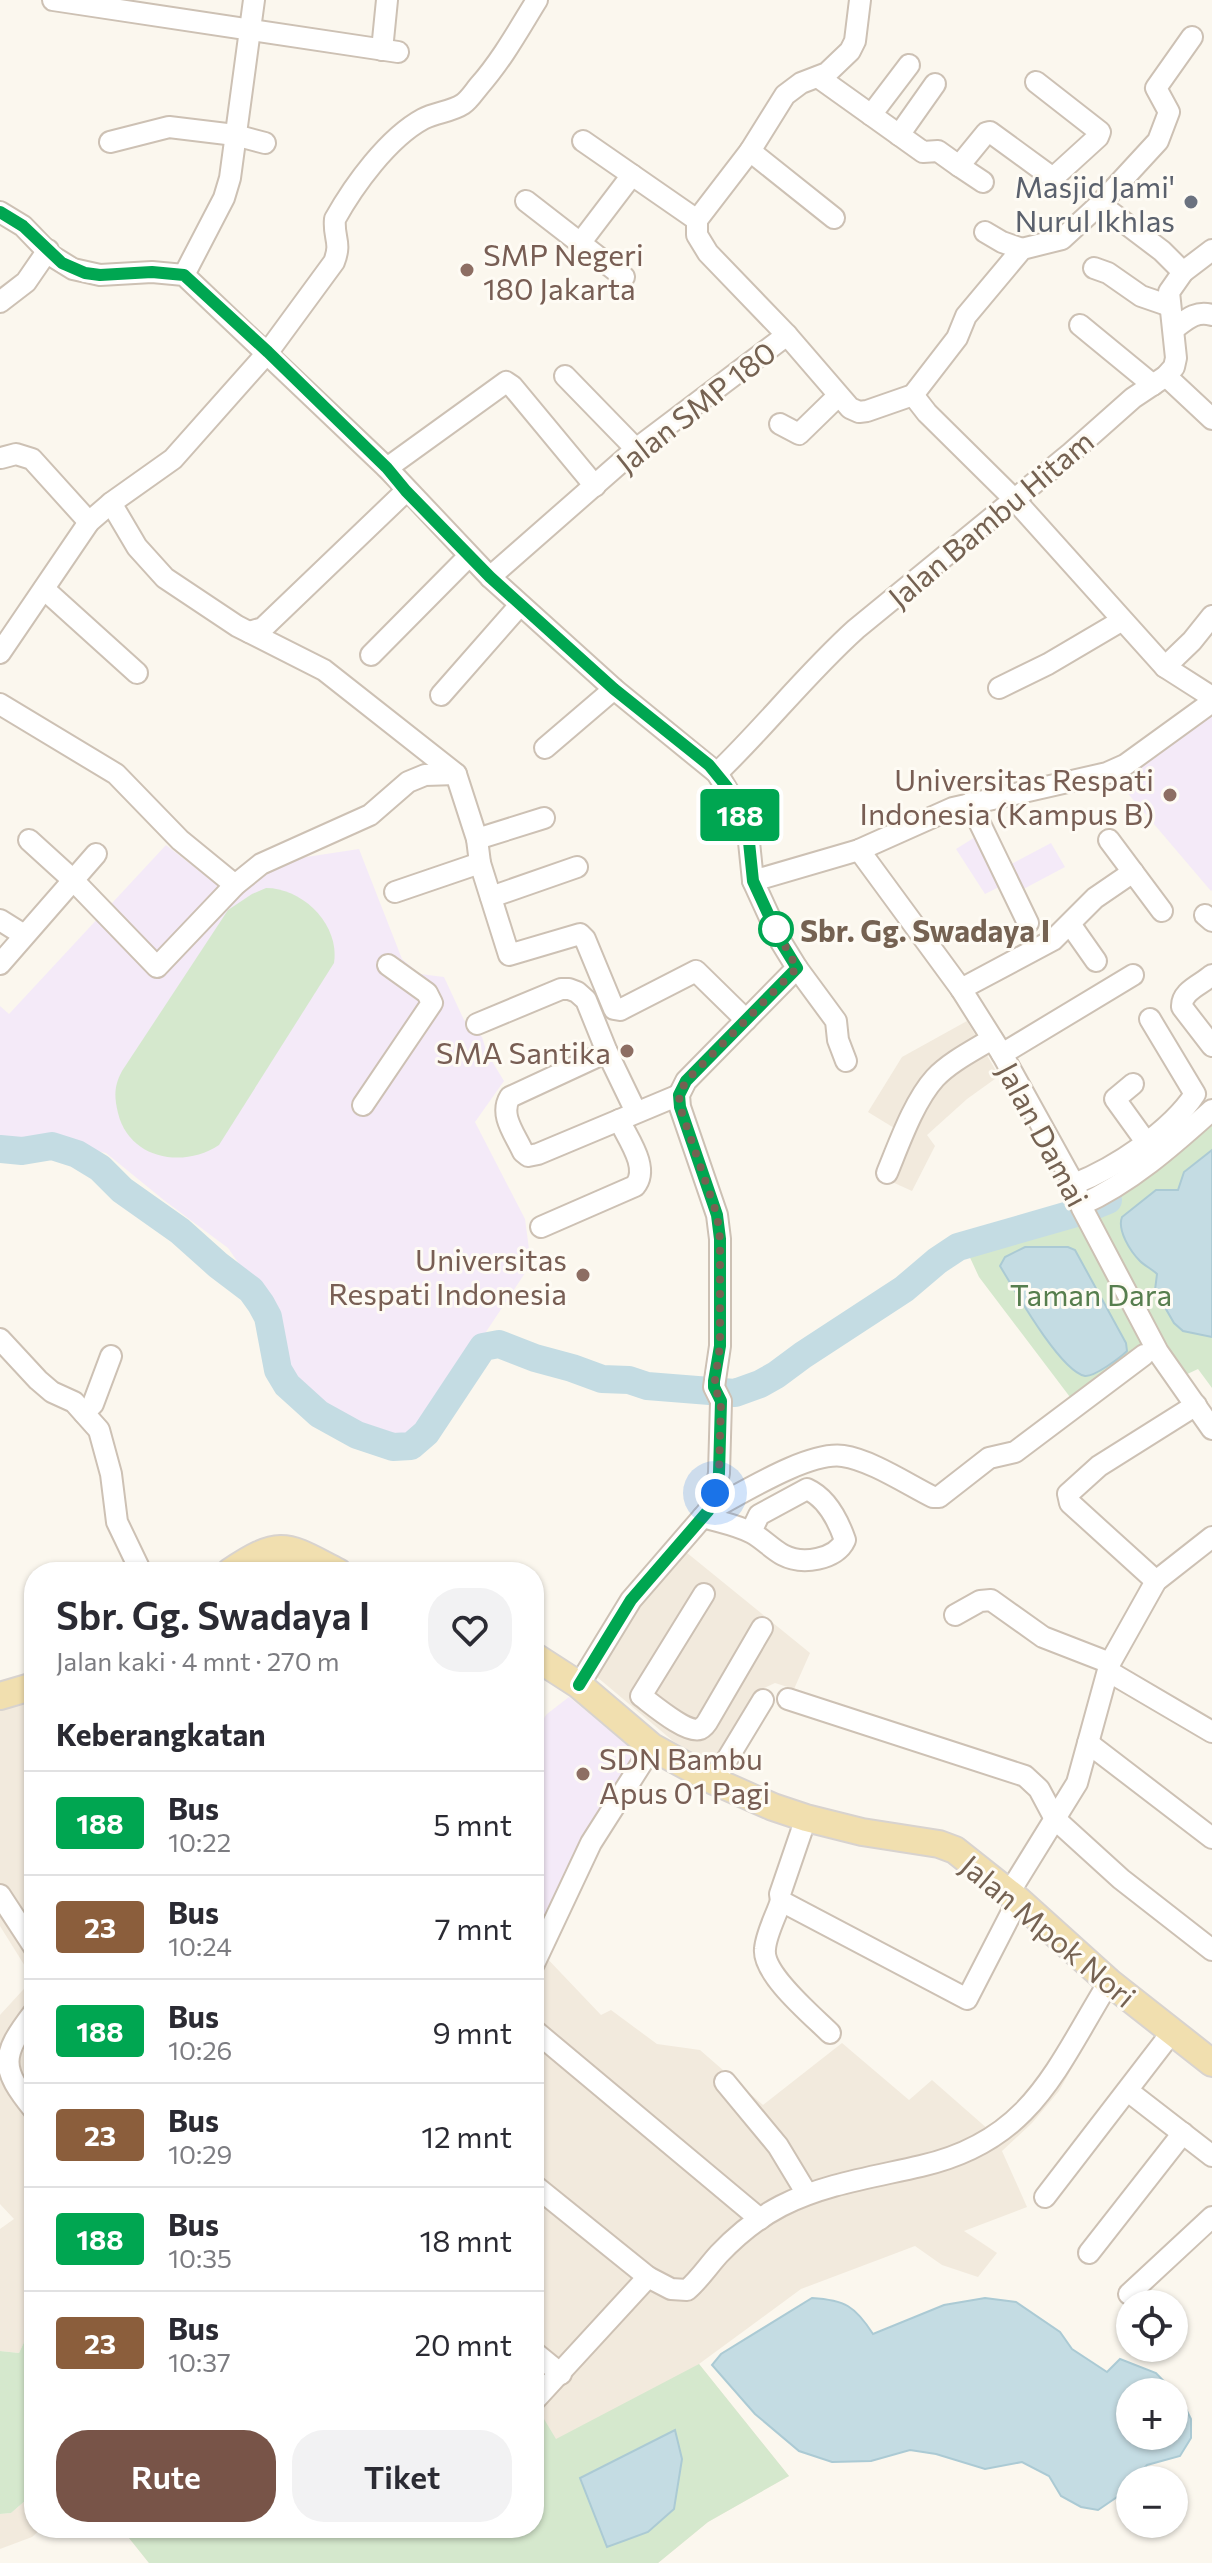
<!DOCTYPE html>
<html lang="id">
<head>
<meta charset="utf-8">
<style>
	:root { --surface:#fff; --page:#f2f2f3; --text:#2b2b33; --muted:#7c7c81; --line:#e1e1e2; --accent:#785448 }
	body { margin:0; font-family:Commissioner,sans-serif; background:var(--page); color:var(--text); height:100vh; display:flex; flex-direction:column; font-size:30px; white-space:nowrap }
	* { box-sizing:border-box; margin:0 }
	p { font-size:26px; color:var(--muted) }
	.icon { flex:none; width:44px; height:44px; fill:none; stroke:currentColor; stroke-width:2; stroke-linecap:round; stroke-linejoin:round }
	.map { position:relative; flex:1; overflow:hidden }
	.details { position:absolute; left:24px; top:1562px; width:520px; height:976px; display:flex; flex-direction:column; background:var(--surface); border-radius:32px; box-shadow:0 2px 6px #0004 }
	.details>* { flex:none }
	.badge { padding:0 16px; border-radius:6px; font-size:28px; line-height:52px }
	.controls { position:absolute; left:1116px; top:2290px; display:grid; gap:16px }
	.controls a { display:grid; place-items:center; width:72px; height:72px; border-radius:50%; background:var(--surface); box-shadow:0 2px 6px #0004; font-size:40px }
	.you { position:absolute; width:40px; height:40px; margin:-20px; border:6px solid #fff; border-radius:50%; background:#1a73e8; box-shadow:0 0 0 12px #1a73e833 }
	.map>.badge { position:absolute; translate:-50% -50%; box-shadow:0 0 0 4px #fff }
	h2 { padding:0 32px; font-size:30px; line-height:72px }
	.round { display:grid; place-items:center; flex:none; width:84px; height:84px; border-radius:32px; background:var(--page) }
	.head { display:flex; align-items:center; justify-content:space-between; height:136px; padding:0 32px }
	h1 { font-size:38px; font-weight:600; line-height:60px }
	.primary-button { display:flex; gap:16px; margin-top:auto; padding:16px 32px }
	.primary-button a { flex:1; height:92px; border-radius:32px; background:var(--accent); color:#fff; font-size:32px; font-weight:600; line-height:92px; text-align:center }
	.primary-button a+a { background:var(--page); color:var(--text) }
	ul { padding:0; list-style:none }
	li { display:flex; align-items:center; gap:24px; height:104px; padding:0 32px; border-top:2px solid var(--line) }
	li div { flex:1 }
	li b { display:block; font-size:30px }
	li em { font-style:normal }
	li .badge { min-width:88px; font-weight:700; text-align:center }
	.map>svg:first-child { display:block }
	.residential { fill:#f2eadd }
	.education { fill:#f4eaf8 }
	.green { fill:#d5e8cd }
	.water { fill:#c4dce3; stroke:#abcad4; stroke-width:2; fill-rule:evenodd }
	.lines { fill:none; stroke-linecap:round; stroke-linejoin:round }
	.river { stroke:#c4dce3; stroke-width:28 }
	.minor-casing { stroke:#cdc1b4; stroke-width:24 }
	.major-casing { stroke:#d8d3cf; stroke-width:30 }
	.minor { stroke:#fff; stroke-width:20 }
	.major { stroke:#f1dfaf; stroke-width:26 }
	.line-casing { stroke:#fff; stroke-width:18 }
	.line { stroke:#00a651; stroke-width:12 }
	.walk { stroke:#756252; stroke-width:8; stroke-dasharray:0 14.4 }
	.worship-dot { fill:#6b7280; stroke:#fefbf4; stroke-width:3 }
	.education-dot { fill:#8d6e63; stroke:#fefbf4; stroke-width:3 }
	.stop-dot { fill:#fff; stroke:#00a651; stroke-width:4 }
	.labels { text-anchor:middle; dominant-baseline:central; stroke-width:6; stroke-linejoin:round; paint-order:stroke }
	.worship-label { font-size:30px; fill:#5b616d; stroke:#fefbf4; text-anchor:end }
	.education-label { font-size:30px; fill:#785e54; stroke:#fefbf4; text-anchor:end }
	.street-label { font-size:30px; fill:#756252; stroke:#fefbf4 }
	.stop-label { font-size:30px; font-weight:bold; fill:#756252; stroke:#fefbf4; text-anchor:start }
	.park-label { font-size:30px; fill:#577e4e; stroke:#fefbf4 }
</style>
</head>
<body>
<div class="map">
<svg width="1212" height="2563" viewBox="0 0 1212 2563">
	<rect width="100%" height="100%" fill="#fbf7ee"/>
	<g class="residential">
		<polygon points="967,1021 999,1076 967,1099 927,1135 935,1146 912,1191 879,1176 899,1131 868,1112 902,1057"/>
		<polygon points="681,1548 810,1653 794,1689 775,1683 762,1689 714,1766 673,1741 597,1677 657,1575"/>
		<polygon points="34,1694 34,2321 19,2353 0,2351 0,2229 14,2219 0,2204 0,2015 33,1979 0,1926 0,1700"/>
		<polygon points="541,1952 601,2015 611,2010 657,2044 700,2050 763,2105 842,2043 909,2100 932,2080 989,2130 1022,2108 1107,2005 1059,2091 1032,2123 1002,2151 1027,2207 964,2231 997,2253 978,2277 942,2265 915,2246 801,2289 699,2364 789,2476 708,2522 658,2563 149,2563 121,2528 534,2528 534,1961"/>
		<polygon points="34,2493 34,2528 42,2528 32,2537 0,2549 0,2514 11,2513"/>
	</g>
	<g class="education">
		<polygon points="1212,713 1212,890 1211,891 1119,783 1193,721"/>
		<polygon points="980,834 1004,868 1051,843 1065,867 1014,894 1007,883 985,894 956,849"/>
		<polygon points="166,845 233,897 270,867 293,859 359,849 402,959 420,974 444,977 464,1020 482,1037 487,1053 504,1081 475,1122 525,1219 531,1264 419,1433 408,1440 397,1442 362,1432 308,1398 288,1376 279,1347 270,1308 228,1248 165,1201 106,1153 46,1139 0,1142 0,1006 9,1014"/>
		<polygon points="569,1697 644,1758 534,1961 534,1732 547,1714"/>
	</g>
	<g class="green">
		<path d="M266,888C303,888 340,925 334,963L219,1145C183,1169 129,1159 118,1113C114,1096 114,1086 122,1071L228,910L252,894Z"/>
		<polygon points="1212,1123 1212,1388 1198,1369 1181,1377 1159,1343 1076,1405 979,1277 966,1249 1099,1208 1176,1156"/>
		<polygon points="34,2321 34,2493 11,2513 0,2514 0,2351 19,2353"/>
		<polygon points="699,2364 789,2476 708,2522 658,2563 149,2563 121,2528 534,2528 534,2413 538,2409 556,2439"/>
	</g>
	<g class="water">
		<path d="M1212,1150V1337L1183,1331L1174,1323L1155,1290L1157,1274C1152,1269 1145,1266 1140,1261C1130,1251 1117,1230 1122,1217L1156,1190H1178L1184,1172Z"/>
		<path d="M1025,1247H1068L1075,1250L1126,1343L1127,1351C1120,1358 1094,1377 1085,1376C1060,1371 1014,1289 1000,1266L1005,1257Z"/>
		<path d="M812,2298C845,2300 855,2306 873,2334L944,2305L985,2298L1016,2302L1060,2332L1072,2349L1107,2372L1120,2359L1156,2373L1181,2399L1191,2419V2438L1180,2456L1147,2465L1134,2480H1130V2484L1120,2495L1098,2510L1081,2507L1061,2496L1049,2476L1022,2462L985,2469L936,2454L910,2450L871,2461L832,2462L799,2451L755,2414L712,2365L721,2354ZM1130,2392H1174V2436H1130Z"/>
		<polygon points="675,2430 682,2459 674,2509 648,2532 607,2547 580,2478"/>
	</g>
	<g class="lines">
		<polyline class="river" points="0,1149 22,1151 52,1146 77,1154 100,1168 122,1190 180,1231 218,1265 251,1290 261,1304 268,1317 278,1370 287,1385 319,1414 357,1435 393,1447 411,1446 426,1433 483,1347 499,1344 535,1358 572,1368 602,1379 629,1380 647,1386 735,1393 760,1384 776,1375 803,1355 904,1289 937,1261 958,1247 1076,1213 1108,1200"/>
		<g class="minor-casing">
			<g id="minor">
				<polyline points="53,0 398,52"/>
				<polyline points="382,50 387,0"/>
				<polyline points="818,77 923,152 938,151 959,166 986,133 990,132 1053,178 1098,137 1100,132 1036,82"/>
				<polyline points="871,115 909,65"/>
				<polyline points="899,135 935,84"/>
				<polyline points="583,141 697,220"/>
				<polyline points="110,142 169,127 235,135 265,143"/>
				<polyline points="750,151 834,218"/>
				<polyline points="959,166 983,182"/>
				<polyline points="526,201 624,277"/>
				<polyline points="1100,204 1162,251 1183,272"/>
				<polyline points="0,212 23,226 52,256 73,269 100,275 152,272 184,275 387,468 490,577 614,689 717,773 737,806 749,842 753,881 781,942 797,968 686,1081 679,1095 680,1107 717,1215 720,1239 720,1346 714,1387 721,1401 719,1473 715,1493 708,1511 631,1600 579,1685"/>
				<polyline points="985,232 1002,242 1022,249"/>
				<polyline points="581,242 632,175"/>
				<polyline points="1094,268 1108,273 1141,296 1170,306"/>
				<polyline points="184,275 224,198 230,178 254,0"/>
				<polyline points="0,302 26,282 48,250"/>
				<polyline points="1080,325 1153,385"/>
				<path d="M1174,329C1186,320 1196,310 1212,315"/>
				<polyline points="787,335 708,253 697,235 697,220 750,151 785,95 801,83 827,73 850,51 855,41 860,0"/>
				<polyline points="565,376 636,449"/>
				<polyline points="1166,376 1212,419"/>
				<polyline points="913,395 927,413 1014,499 1165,667 1212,697"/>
				<polyline points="780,424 799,434 838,396"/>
				<polyline points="1,458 16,454 32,459 89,522"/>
				<polyline points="387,468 506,382 512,386 595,486"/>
				<polyline points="111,503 137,547 165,578 237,626 324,670 456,774 477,839 480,863 509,955 580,934 585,939 614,1009 620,1010 696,971 746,1020"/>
				<polyline points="490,577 636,449 787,335 850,408 859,412 867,411 913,395 957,338 966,316 1022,249 1062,239 1100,204 1158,141 1169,112 1156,88 1192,37"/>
				<polyline points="44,589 137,673"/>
				<polyline points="249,632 263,628 406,491"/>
				<path d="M0,653L89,522L111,503L173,459L268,352L334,262C342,242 333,238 335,219C354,185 388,138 423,119C436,112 451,112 463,104C469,100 474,92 479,86C502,60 519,29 537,0"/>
				<polyline points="371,655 468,557"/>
				<polyline points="1165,667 1192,641 1212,616"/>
				<polyline points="999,688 1048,664 1121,621"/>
				<polyline points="441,695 520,605"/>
				<polyline points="0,704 116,774 180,840 235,885"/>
				<polyline points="545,748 614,689"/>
				<path d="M717,773C765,727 806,674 856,629L1071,453L1133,398L1166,376L1174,367L1176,358L1169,292L1183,272L1212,250"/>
				<polyline points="970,803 1028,923"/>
				<polyline points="477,839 544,818"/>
				<polyline points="29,840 73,880 157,967 235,885 261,864 370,815 408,782 425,775 456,774"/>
				<polyline points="1109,840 1162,911"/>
				<polyline points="859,850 961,989 1002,1054 1074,1184 1082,1208 1158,1352 1212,1429"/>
				<polyline points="753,881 859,850 953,808 1107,773 1125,765 1212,702"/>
				<polyline points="395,892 480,863"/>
				<polyline points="491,897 577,867"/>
				<polyline points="1205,915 1212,921"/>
				<polyline points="0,920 24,935"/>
				<polyline points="1070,924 1096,961"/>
				<polyline points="0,964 96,854"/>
				<polyline points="797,968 836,1021 838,1040 846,1061"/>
				<path d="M1212,975C1201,985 1181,991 1182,1007L1212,1046"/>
				<polyline points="961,989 1053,940 1095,898 1133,872"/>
				<polyline points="477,1024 561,989 569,989 577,992 586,1000 607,1052 636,1112"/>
				<path d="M607,1052L510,1097C499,1115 515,1134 523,1152L528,1156L538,1154L679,1095"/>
				<polyline points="1002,1054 1133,975"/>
				<polyline points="1133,1084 1115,1099 1146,1142"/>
				<polyline points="363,1105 432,1003 427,993 388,965"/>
				<path d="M887,1173C899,1144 914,1101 935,1078C950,1062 974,1050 992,1039"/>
				<path d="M1074,1184C1115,1168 1171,1131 1195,1094L1150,1019"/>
				<path d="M1081,1205C1130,1183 1172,1146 1212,1110"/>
				<path d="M541,1227L635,1186C650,1168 628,1139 619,1120"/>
				<polyline points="0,1339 38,1380 52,1392 74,1402 99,1430 111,1474 117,1522 141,1572"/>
				<polyline points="84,1413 93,1404 111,1356"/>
				<path d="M708,1511C741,1494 808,1451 843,1456C871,1460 907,1484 933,1497H939L989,1458L1015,1452L1144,1355"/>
				<path d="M703,1517C719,1522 737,1525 752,1533C763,1539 772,1549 783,1555C802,1565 836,1560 845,1540C838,1520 827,1498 807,1489L759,1515L751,1532"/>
				<polyline points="1156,1581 1070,1503 1068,1494 1099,1466 1196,1405"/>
				<path d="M704,1594L641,1696C652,1704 687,1734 700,1729C704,1727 707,1723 709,1719L762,1628"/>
				<polyline points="955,1615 980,1601 991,1600 1043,1637 1110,1663"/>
				<polyline points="1108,1671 1212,1732"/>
				<polyline points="788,1699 1025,1776 1039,1789 1055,1819 1121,1879 1212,1950"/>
				<polyline points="1088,1743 1212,1838"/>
				<polyline points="714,1781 763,1700"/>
				<polyline points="806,1818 780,1894 781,1901 967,1999 1018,1900"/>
				<polyline points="1009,1893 1077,1783 1110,1663 1156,1581 1212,1537"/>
				<polyline points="0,1895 34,1947"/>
				<path d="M781,1901C776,1916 766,1934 765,1949C762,1974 813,2016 830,2033"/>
				<polyline points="534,1964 591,1843 652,1747"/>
				<path d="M34,2012C0,2056 0,2068 34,2110"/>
				<polyline points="534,2030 760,2219"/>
				<polyline points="725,2082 778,2146 807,2194"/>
				<polyline points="1128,2091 1212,2156"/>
				<polyline points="534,2185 648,2277"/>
				<polyline points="1045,2197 1172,2032"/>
				<polyline points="1089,2253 1183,2133"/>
				<polyline points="1129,2294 1212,2217"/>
				<polyline points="534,2352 561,2374"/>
				<path d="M534,2401L648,2277L671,2289L687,2290C699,2280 708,2266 719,2254C737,2235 758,2218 781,2206C824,2184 874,2177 921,2166C1031,2141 1055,2070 1109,1982"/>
			</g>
		</g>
		<g class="major-casing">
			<g id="major">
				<path d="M230,1572C282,1537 287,1546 338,1572"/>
				<polyline points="534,1656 579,1685 652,1747 714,1781 773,1807 806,1818 862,1832 939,1844 955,1850 1018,1900 1109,1982 1212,2063"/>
				<polyline points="0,1696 34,1686"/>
			</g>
		</g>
		<use href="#minor" class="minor"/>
		<use href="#major" class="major"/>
	</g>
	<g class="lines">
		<g class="line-casing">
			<polyline id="line" points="0,212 23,226 62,263 85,273 100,275 152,272 184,275 268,352 387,468 406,491 490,577 614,689 709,765 727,787 737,806 749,842 753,881 781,942 797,968 686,1081 679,1095 680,1107 717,1215 720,1239 720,1346 714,1381 714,1387 721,1401 719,1473 715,1493 708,1511 631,1600 579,1685"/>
		</g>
		<use href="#line" class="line"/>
		<polyline class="walk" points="715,1493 719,1473 721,1401 714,1387 720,1346 720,1239 717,1215 680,1107 679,1095 686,1081 797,968 771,920 776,929"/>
	</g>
	<circle class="worship-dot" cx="1191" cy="202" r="8"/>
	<g class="education-dot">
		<circle cx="467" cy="270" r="8"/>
		<circle cx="1170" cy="795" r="8"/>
		<circle cx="627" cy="1051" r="8"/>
		<circle cx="583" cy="1275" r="8"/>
		<circle cx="583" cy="1774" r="8"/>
	</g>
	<circle class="stop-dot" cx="776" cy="929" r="16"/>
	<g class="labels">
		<g class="worship-label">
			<text x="1175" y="185">Masjid Jami'<tspan x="1175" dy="34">Nurul Ikhlas</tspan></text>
		</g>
		<g class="education-label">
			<text x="483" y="253" text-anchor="start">SMP Negeri<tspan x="483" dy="34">180 Jakarta</tspan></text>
			<text x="1154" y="778">Universitas Respati<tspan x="1154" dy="34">Indonesia (Kampus B)</tspan></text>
			<text x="611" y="1051">SMA Santika</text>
			<text x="567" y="1258">Universitas<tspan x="567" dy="34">Respati Indonesia</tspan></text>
			<text x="599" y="1757" text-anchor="start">SDN Bambu<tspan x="599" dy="34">Apus 01 Pagi</tspan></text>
		</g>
		<g class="street-label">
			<text transform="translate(695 406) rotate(-38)">Jalan SMP 180</text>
			<text transform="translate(990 518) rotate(-40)">Jalan Bambu Hitam</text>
			<text transform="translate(1044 1134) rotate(62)">Jalan Damai</text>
			<text transform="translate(1049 1930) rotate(40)">Jalan Mpok Nori</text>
		</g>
		<g class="stop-label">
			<text x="800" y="929">Sbr. Gg. Swadaya I</text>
		</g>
		<g class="park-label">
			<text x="1091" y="1293">Taman Dara</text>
		</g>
	</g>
</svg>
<div class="controls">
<a><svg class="icon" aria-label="locate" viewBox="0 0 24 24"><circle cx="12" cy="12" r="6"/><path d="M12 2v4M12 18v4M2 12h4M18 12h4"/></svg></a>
<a>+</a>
<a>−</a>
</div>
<div class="you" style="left:715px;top:1493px"></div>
<b class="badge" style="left:740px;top:815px;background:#00a651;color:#fff">188</b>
<section class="details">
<div class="head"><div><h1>Sbr. Gg. Swadaya I</h1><p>Jalan kaki · 4 mnt · 270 m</p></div><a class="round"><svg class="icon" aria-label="heart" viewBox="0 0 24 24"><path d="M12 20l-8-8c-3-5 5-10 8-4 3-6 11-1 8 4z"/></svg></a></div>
<h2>Keberangkatan</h2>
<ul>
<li><span class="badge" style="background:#00a651;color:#fff">188</span><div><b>Bus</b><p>10:22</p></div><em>5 mnt</em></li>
<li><span class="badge" style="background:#8b5e3c;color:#fff">23</span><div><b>Bus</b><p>10:24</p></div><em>7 mnt</em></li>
<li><span class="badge" style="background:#00a651;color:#fff">188</span><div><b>Bus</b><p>10:26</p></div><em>9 mnt</em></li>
<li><span class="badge" style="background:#8b5e3c;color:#fff">23</span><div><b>Bus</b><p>10:29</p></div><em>12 mnt</em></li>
<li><span class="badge" style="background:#00a651;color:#fff">188</span><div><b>Bus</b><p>10:35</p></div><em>18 mnt</em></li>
<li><span class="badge" style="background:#8b5e3c;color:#fff">23</span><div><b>Bus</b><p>10:37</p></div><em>20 mnt</em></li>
</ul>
<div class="primary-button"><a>Rute</a><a>Tiket</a></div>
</section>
</div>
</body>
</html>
